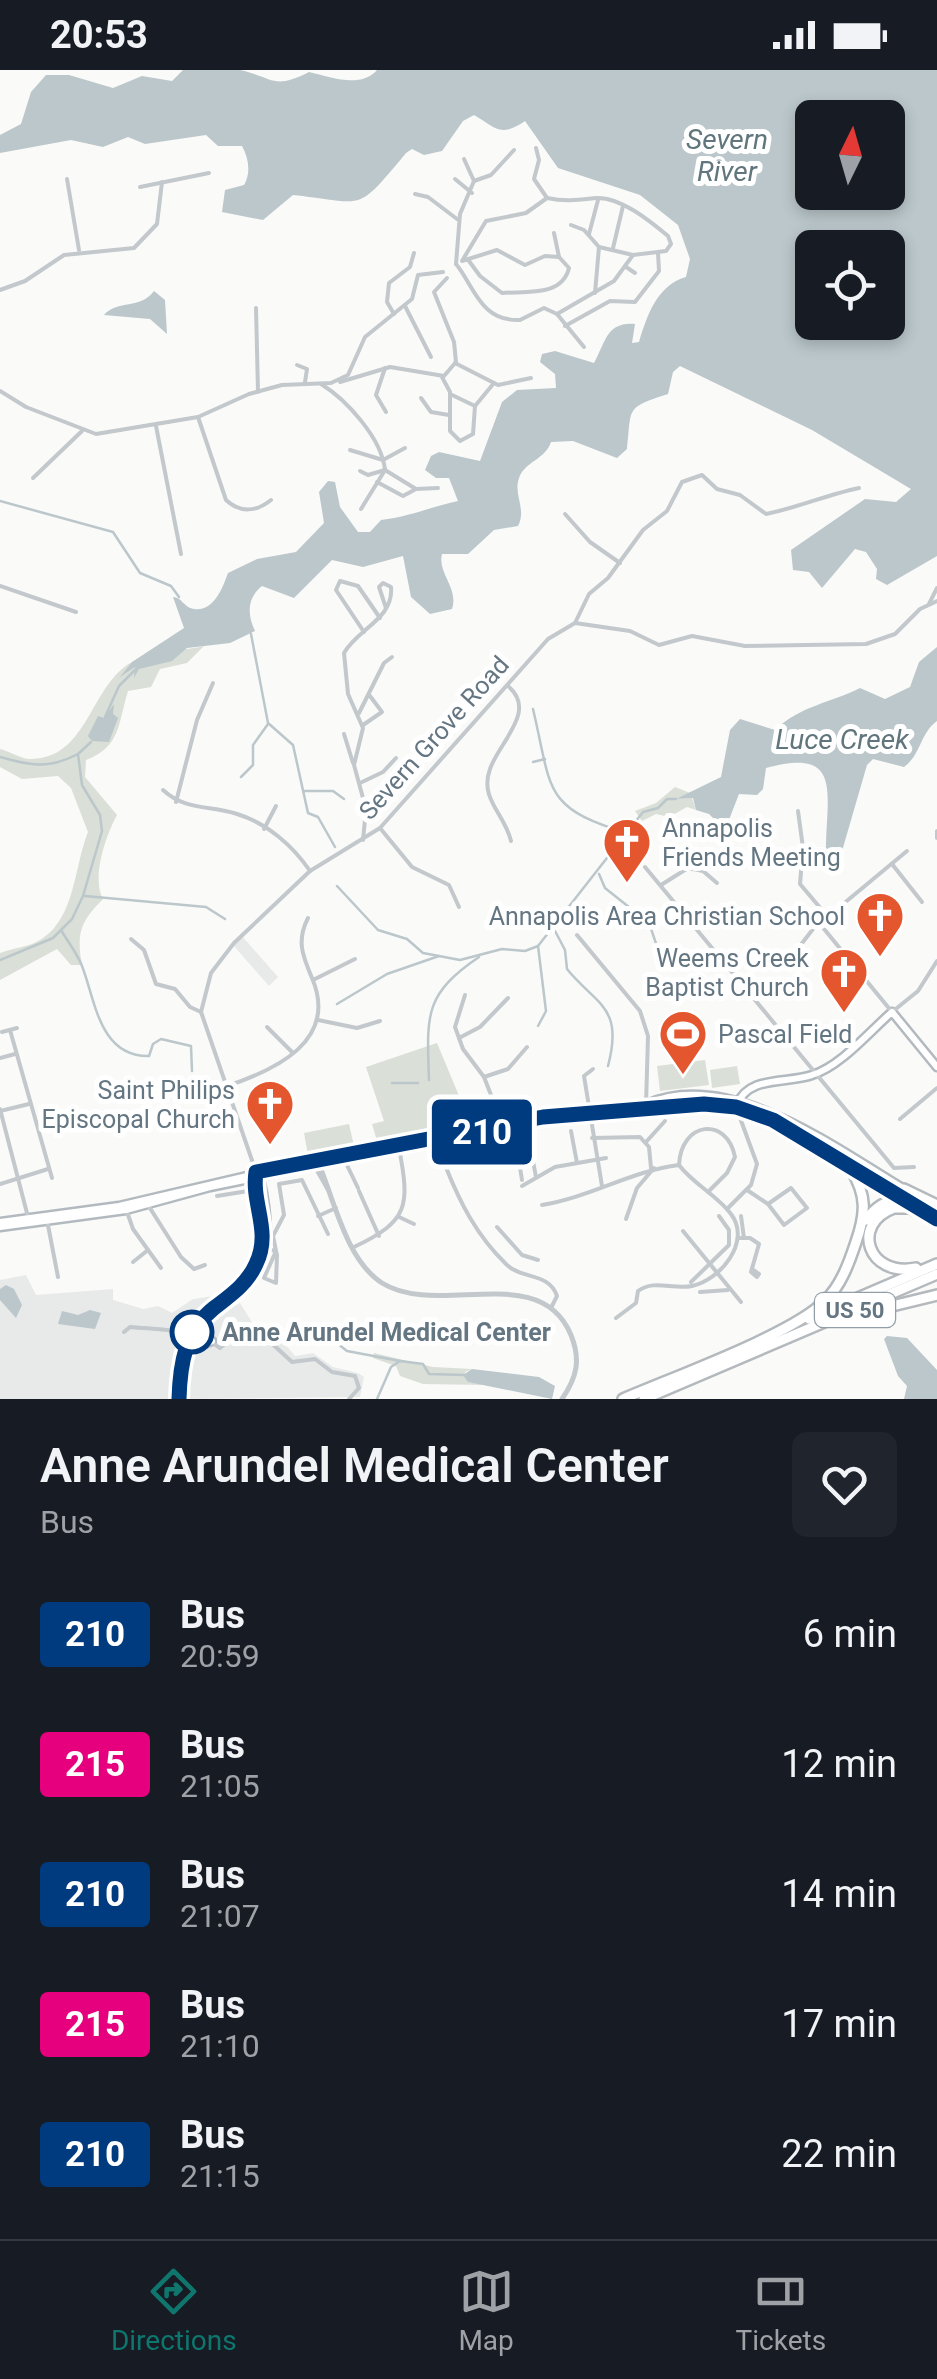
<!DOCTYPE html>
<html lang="en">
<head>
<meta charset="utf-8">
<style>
	:root { --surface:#171b24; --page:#20242c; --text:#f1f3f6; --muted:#9ea1a6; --line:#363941; --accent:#0f766e }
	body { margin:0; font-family:Roboto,sans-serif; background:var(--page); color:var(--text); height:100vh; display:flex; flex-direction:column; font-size:38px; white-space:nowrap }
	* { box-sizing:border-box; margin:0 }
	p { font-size:32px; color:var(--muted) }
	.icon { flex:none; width:55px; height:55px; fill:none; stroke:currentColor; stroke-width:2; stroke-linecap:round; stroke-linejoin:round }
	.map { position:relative; height:1329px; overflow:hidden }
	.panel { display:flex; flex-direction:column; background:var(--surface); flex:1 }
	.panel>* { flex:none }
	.badge { padding:0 20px; border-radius:8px; font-size:35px; line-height:65px }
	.needle { width:65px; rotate:5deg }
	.fabs { position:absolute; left:795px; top:30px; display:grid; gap:20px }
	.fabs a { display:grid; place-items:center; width:110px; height:110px; border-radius:15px; background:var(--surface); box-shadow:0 5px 15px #0003; font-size:50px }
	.map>.badge { position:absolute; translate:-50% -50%; box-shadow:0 0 0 5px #fff }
	.round { display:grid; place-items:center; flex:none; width:105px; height:105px; border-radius:15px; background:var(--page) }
	.head { display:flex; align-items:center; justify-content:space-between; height:170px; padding:0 40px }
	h1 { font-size:48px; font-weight:600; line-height:75px }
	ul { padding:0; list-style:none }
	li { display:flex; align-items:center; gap:30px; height:130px; padding:0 40px }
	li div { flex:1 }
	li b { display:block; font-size:38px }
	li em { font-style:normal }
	li .badge { min-width:110px; font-weight:700; text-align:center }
	.status { display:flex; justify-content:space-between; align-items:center; height:70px; padding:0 50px; background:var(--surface); direction:ltr }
	.status svg { height:28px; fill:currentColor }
	.tabs { display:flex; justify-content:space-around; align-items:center; height:140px; border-top:2px solid var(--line); background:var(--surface); font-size:28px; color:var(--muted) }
	.tabs a { display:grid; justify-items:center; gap:5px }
	.tabs .selected { color:var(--accent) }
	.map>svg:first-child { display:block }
	.built { fill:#e8e9e9 }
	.green { fill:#dadfd7 }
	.water { fill:#bbc7cb; fill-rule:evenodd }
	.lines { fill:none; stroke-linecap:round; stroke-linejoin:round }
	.stream { stroke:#bbc7cb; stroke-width:2.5 }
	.secondary-casing { stroke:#b3babf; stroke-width:11 }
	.motorway-casing { stroke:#b4b9bd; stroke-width:14 }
	.minor { stroke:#c3c8cc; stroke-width:4 }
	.tertiary { stroke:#c3c8cc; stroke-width:5 }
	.secondary { stroke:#fff; stroke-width:6 }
	.motorway { stroke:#fff; stroke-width:9 }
	.line-casing { stroke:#fff; stroke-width:22 }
	.line { stroke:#003b80; stroke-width:15 }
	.stop-dot { fill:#fff; stroke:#003b80; stroke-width:5 }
	.labels { text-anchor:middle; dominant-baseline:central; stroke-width:10; stroke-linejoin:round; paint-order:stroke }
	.shield { fill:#fff; stroke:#939fa8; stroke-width:2.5 }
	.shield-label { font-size:22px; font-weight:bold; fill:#657683 }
	.street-label { font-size:25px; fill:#657683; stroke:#fff }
	.poi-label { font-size:25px; fill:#657683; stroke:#fff; text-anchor:end }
	.stop-label { font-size:25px; font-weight:bold; fill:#657683; stroke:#fff; text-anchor:start }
	.water-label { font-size:28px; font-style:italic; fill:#60757c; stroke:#fff }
</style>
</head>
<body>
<div class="status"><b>20:53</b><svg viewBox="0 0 49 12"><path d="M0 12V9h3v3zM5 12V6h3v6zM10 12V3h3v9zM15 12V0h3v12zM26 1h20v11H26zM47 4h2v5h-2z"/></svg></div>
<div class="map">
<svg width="937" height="1329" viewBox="0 0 937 1329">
	<rect width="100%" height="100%" fill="#fafaf8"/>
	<g class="built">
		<polygon points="242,866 278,907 269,916 233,875"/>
		<polygon points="26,1205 36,1225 113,1219 113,1230 143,1239 158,1236 172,1243 193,1229 227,1224 193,1252 180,1256 175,1329 0,1329 0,1210"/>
		<polygon points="240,1233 252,1252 267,1265 277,1265 295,1286 313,1283 333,1297 358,1303 364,1307 360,1327 188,1329 191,1294 204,1260 216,1246"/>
	</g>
	<g class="green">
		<path d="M204,576L187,593L160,599L151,617L128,621C118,653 121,677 86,690L85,707L117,745C106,765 91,808 103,829C81,851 76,863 82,895H71L57,879L0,910V883C10,879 21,878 32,874C76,856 73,799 88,762L71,718L58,706L22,709L0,697V679C9,681 21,689 30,689C86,689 89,622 127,595C146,582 182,581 204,576Z"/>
		<polygon points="675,717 690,723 676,729 692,728 696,740 687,737 669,747 656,744 642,751 635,741 656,733"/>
		<polygon points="437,973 467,1045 449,1048 455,1062 378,1074 372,1054 384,1051 366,997"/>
		<polygon points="705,990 709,1015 660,1021 657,996"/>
		<polygon points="737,996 740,1014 712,1018 710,1000"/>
		<polygon points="349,1054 354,1076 308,1085 304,1063"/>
		<polygon points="374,1283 433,1297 472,1299 465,1302 468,1312 486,1315 423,1314 400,1306 396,1296 373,1288"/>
	</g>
	<g class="water">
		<path d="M183,0C200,0 223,0 240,0C275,8 273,20 309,2C331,7 360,19 377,0H937V486L887,515L876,509L877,499L866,482L855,479L822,518L809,502L793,500L791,480L865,429L896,432L911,419L812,360L680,296L673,302L668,324C624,338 632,338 627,379L617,388L573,371L551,372C545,390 525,391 519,408C513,425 527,439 518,456L494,460L468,484H442C437,503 459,518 452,539L430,544L411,527L403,486L363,497L332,490L294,528L262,516C247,528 247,544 255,561L230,573L187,578L172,591L139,599L134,608L135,597L120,607L132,592L184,558L173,527C183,528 183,537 194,539C214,542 223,517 228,503L257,489L296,482L324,453L319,422L328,411L335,412L340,437L358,462H370L381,450C408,447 431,437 458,431L449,408H436L425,400L431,386L439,382L480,391L502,332L517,320L556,318L555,304L540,292L542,284L555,281L594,293C606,272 606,252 635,254L632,273L639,272C647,246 657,215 686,207L690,189L678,155L640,125L558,98L525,51C499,69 494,56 474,45L463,51L442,81L424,85L412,79L406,83C355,144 367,133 293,125L263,150L222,142L225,120L244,115C251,103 249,89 242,76H218L206,65L145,74L128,67L103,77L71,70L0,83V65L21,54L31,22L46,5H69L113,18L142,6L172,11ZM812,48H888V122H812ZM812,178H888V252H812Z"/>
		<path d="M154,221L165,230L167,264L150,249L104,245C118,229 140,240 154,221Z"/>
		<path d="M937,577V651C920,663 921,685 904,697L873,689L867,695L840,788L833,791L826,785C825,726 846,676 766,698L763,719L757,725L739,724L725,760L709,744L696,740L693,728L676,729L721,707L730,660L740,649L775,660C800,636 830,633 860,618L885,629L910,617L919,592Z"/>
		<polygon points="114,634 113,644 118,648 109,672 92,671 88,666 98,646 104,648"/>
		<polygon points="6,1215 14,1219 22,1235 16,1248 0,1230 0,1219"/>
		<polygon points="90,1240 101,1243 95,1259 58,1254 62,1241 78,1245"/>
		<polygon points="887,1266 907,1268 937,1300 937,1329 904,1329 907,1316 898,1306 884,1269"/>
		<polygon points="472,1299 539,1307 555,1316 552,1329 468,1312 463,1305"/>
	</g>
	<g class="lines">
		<g class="stream">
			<polyline points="0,431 113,462 140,503 171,516 179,527"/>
			<polyline points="251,564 268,653 293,675 308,743 318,747 335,777"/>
			<path d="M533,639C552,719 542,738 627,763"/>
			<polyline points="105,647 119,616 135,600"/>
			<path d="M0,687C31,696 49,699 78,684"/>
			<polyline points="533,692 545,689"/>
			<polyline points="241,707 253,695 253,675 268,654"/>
			<polyline points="304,721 333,721 344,729"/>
			<polyline points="599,804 605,818 649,853 661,888"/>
			<polyline points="337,816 378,860 407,869 423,883 460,890 502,879 525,881 538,876 643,742 658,738 667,729 676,729"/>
			<polyline points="85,826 206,837 225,849"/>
			<path d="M554,859L565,880L567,899C596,935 624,936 608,996"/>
			<path d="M61,860C68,872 77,883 82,896C95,929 99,987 149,986L153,974L161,969L191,976L192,1001"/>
			<polyline points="0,890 53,868 72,849 83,826 102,761 100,745 82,715 78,684 91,672"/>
			<polyline points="337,934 387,904 439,886"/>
			<polyline points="538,956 546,941 538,876"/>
			<path d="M429,1010C427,946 423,925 479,887"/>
			<polyline points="392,1013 418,1013"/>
			<polyline points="324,1263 347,1281 400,1291"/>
			<polyline points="377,1329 391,1297 400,1291 423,1294 429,1304 464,1305"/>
		</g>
		<g class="secondary-casing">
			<g id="secondary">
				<path d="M647,1034C730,997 838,1080 906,1120"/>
				<path d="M737,1035C748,1005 787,1014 812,1005C841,996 869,962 892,942L937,997"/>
				<polyline points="0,1152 119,1136 362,1079 460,1066 543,1047 682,1034 736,1037 773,1051 902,1129"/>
				<polyline points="0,1157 126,1140 210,1117 444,1069"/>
				<path d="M201,1250C212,1238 225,1230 237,1220C272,1189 264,1148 255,1108"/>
				<polyline points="192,1279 212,1271"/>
				<polyline points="179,1329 185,1278"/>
				<path d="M184,1329C185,1309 185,1286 194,1267C203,1250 219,1241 233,1229C275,1197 270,1154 260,1108"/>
			</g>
		</g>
		<g class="motorway-casing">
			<g id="motorway">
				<polyline points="904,1119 937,1135"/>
				<path d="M866,1150C887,1121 910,1128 937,1143"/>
				<path d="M916,1198C868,1208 850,1154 894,1138H910L937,1151"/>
				<polyline points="859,1244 937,1225"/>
				<polyline points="809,1249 937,1194"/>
				<path d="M623,1329C671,1308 791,1265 824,1232C841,1216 849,1193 856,1172C866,1143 867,1126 851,1099"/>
				<polyline points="644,1329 937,1204"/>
			</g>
		</g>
		<g class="minor">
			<polyline points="536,78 539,90 534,109 547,128"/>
			<polyline points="464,89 474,111"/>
			<polyline points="67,109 79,180"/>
			<polyline points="455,109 472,123"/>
			<polyline points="474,111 491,105 514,80"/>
			<polyline points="140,117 209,103"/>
			<polyline points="415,124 428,127 457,149"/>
			<polyline points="571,155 584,160 599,177 595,223"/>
			<polyline points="554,163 559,187"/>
			<polyline points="589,164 598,130"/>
			<polyline points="599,177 633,185"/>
			<polyline points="613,178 623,136"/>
			<path d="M469,191L480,206L502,223C526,221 562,227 569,198L559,187L545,186L525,195L497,180L462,191L486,151L526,143L547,128C566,132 578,130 596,128C621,127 650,151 668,166L671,174L666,181L633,185L614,211L557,244"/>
			<path d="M456,194C473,214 480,252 520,250L544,238L557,244L584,277"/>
			<polyline points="456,194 460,144 474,111"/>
			<polyline points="626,197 635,203"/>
			<polyline points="0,220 25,211 64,185 134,178 157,154 162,112"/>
			<polyline points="405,236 431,287"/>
			<polyline points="256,238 258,322"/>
			<polyline points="394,244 387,232 389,213 410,197 414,183"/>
			<polyline points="565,256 610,231 635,232 659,201 658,183"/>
			<polyline points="455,293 498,315 531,308"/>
			<polyline points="297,295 307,299 305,312"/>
			<polyline points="385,298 376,325 386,342"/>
			<polyline points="442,307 450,322 450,361 460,371 473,364 475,336 494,313"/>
			<polyline points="340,312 390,297 444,306 456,292 454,272 434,222 447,208"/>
			<path d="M321,314C347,330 382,369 385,400"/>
			<polyline points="0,321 26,337 96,364 198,347 249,324 282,315 331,313 348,305 365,267 412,229 418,205 443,202"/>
			<polyline points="450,324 475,336"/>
			<polyline points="421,328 431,342 449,345"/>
			<path d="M198,347L226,430C240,443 256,442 271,430"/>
			<polyline points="156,356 181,484"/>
			<polyline points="350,380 383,390"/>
			<polyline points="383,390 405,378"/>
			<polyline points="385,400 416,419"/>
			<polyline points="360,401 368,405 385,400"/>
			<polyline points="33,408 82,361"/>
			<polyline points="377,412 403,426 416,419 438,418"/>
			<polyline points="361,439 385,400"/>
			<polyline points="565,444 590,472 620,493"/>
			<polyline points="0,516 76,542"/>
			<polyline points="929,534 937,518"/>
			<polyline points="575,553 630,561 659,575 692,566 745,576 866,574 895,564 920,539 937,531"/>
			<polyline points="364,562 336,520 340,511 358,516 380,548"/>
			<path d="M508,616C538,641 499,672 490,699C479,729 505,744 511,771"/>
			<polyline points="359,643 384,593 392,587"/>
			<polyline points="363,655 382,642 370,626"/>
			<polyline points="344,664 353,693"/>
			<polyline points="360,713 383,702 396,688"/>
			<path d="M163,720C186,741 209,735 237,744C267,753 293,776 310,801"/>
			<polyline points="176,732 197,650 213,613"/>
			<polyline points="798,741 803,778 800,814 822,840 824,852"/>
			<polyline points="380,758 412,797 449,815 459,837"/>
			<polyline points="264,759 276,736"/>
			<polyline points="937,761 937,768"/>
			<path d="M363,770L366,739L354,695L363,658L348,624L344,583C357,559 394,549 391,517L383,513L379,517L386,538"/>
			<polyline points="892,794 922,832"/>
			<polyline points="645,797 894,1098 914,1097"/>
			<polyline points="661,815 688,798 703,801 717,813"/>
			<polyline points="820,854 892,942 918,921 937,891"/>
			<polyline points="577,865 640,941 648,966 646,1035"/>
			<polyline points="131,869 144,880 156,914 175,919 190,937 201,942"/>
			<polyline points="796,881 813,859 907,781"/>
			<polygon points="796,881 798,886 793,888 791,883"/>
			<polyline points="313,910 355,889"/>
			<polyline points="465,925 455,957 463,979 484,1007 503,1056"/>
			<polyline points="318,950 357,958 380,951"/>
			<polyline points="267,957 293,983"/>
			<polyline points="10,960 52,1108"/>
			<polyline points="2,962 17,958"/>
			<polyline points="459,968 480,957 508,928"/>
			<polyline points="0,988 15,984"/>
			<polyline points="593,999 584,1006 602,1116"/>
			<polyline points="484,1007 508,999 527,977"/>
			<path d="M227,1016C275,1000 339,971 312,908C303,887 296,871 308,848"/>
			<polyline points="0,1039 28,1147"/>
			<polyline points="0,1041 29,1034"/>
			<polyline points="900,1049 937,1018"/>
			<polyline points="513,1054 522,1110"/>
			<polyline points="571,1061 577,1093"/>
			<polyline points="528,1065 536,1107"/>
			<polyline points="592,1068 640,1067 649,1077 651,1098"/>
			<polyline points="646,1072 665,1051"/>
			<polyline points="345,1091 358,1118"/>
			<path d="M445,1095C460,1133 477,1166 506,1194C522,1210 549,1202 557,1226L552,1236"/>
			<path d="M679,1095C681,1051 727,1046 735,1087L727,1103L708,1122"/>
			<path d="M256,1102L201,942L211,903L234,873L310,801L380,758L548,569L575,553L589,524L608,508L643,460L667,441L682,412L702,405L717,419L740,425L766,444C800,437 826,425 859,418"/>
			<polyline points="0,1114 48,1099"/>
			<polyline points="522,1116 555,1097 606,1088"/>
			<polyline points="747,1120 768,1134 784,1155 807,1138 791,1118 768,1134"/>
			<polyline points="359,1121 379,1166"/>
			<polyline points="217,1126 248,1121 255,1155 253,1176 262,1178"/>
			<polyline points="148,1135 181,1187 194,1199 205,1195"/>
			<path d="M542,1135C591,1127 631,1101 679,1095"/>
			<polyline points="126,1139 133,1159 161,1198"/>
			<polyline points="727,1139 751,1115 757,1094 736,1037"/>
			<polyline points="318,1146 336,1138"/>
			<polyline points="741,1146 744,1168"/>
			<polyline points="399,1147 414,1154"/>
			<polyline points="626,1149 637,1118 654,1098"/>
			<polyline points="47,1150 58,1207"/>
			<polyline points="497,1157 522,1185 538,1190"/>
			<polyline points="683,1161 741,1232"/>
			<polyline points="740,1168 750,1168 759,1174 751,1202 757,1207 759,1204 752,1199"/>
			<path d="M354,1177C409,1151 410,1136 399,1078"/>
			<polyline points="266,1179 276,1181 277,1185 276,1213 264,1208 276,1181 273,1166 284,1145 279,1114 302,1110 328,1164"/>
			<polyline points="133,1192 148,1180"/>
			<polyline points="691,1212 729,1175 729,1160 719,1146"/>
			<polyline points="700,1222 728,1220"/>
			<path d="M616,1248L636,1233L638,1221C654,1209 673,1220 692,1216C720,1210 752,1172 731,1144C717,1125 693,1114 679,1095"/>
			<path d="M124,1262L130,1257C160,1260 195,1258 220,1278L244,1257L253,1256L292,1292L315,1289L332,1302L355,1306L359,1318L349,1329"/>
		</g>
		<g class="tertiary">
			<path d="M318,1092C334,1129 346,1190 382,1213C438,1248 540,1190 571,1265C581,1290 577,1307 562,1329"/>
			<polyline points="315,1096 328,1119"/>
		</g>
		<use href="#secondary" class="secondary"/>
		<use href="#motorway" class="motorway"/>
	</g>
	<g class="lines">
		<g class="line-casing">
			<path id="line" d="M179,1329C180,1294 185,1261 214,1238C231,1225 247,1214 256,1194C272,1161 251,1134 256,1102L543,1047L704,1034L736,1037L773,1050L937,1149"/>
		</g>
		<use href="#line" class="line"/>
	</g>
	<defs>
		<g id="church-pin" transform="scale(2.5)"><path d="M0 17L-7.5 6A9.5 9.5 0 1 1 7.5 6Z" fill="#e4572e" stroke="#fff"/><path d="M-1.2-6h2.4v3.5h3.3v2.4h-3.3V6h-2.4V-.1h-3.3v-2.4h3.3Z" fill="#fff"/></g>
		<g id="stadium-pin" transform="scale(2.5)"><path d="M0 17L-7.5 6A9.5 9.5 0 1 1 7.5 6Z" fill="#e4572e" stroke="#fff"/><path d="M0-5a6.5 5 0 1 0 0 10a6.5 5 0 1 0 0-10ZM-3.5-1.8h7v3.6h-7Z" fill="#fff"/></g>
	</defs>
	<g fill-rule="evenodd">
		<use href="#church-pin" x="627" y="772"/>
		<use href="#church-pin" x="880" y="846"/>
		<use href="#church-pin" x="844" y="902"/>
		<use href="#stadium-pin" x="683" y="964"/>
		<use href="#church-pin" x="270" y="1034"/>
	</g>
	<circle class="stop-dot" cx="192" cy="1262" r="20"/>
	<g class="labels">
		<rect class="shield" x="815" y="1223" width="80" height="34" rx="8"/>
		<g class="shield-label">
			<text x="855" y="1240">US 50</text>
		</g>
		<g class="street-label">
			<text transform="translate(434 668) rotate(-48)">Severn Grove Road</text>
		</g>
		<g class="poi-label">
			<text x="662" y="758" text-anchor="start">Annapolis<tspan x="662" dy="29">Friends Meeting</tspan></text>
			<text x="845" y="846">Annapolis Area Christian School</text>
			<text x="809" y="888">Weems Creek<tspan x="809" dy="29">Baptist Church</tspan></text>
			<text x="718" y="964" text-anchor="start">Pascal Field</text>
			<text x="235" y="1020">Saint Philips<tspan x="235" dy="29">Episcopal Church</tspan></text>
		</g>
		<g class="stop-label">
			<text x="222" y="1262">Anne Arundel Medical Center</text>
		</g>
		<g class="water-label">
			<text x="727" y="69">Severn<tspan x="727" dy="32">River</tspan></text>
			<text x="842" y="669">Luce Creek</text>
		</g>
	</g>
</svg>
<div class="fabs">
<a><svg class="needle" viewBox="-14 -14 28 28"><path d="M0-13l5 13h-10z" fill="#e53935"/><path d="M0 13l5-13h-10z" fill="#9ea1a6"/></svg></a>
<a><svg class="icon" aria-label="locate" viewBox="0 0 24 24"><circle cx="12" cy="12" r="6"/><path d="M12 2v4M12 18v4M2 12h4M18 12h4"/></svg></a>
</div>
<b class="badge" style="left:482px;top:1062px;background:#003b80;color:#fff">210</b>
</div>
<section class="panel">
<div class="head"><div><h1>Anne Arundel Medical Center</h1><p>Bus</p></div><a class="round"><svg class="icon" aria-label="heart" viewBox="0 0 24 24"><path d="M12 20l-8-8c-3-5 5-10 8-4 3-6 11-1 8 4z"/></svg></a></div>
<ul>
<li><span class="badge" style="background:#003b80;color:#fff">210</span><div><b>Bus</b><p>20:59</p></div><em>6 min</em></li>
<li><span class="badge" style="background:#e6007e;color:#fff">215</span><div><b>Bus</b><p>21:05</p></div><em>12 min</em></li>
<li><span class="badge" style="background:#003b80;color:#fff">210</span><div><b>Bus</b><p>21:07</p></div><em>14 min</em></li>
<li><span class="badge" style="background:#e6007e;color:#fff">215</span><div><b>Bus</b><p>21:10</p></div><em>17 min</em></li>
<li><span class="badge" style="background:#003b80;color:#fff">210</span><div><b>Bus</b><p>21:15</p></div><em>22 min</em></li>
</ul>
</section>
<nav class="tabs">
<a class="selected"><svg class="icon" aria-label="directions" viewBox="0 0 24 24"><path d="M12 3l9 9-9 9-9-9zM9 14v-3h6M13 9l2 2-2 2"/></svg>Directions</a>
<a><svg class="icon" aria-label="map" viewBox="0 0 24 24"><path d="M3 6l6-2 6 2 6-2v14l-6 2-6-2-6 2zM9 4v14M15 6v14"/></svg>Map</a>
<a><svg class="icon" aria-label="tickets" viewBox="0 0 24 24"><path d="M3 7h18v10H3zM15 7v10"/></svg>Tickets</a>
</nav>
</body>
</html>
